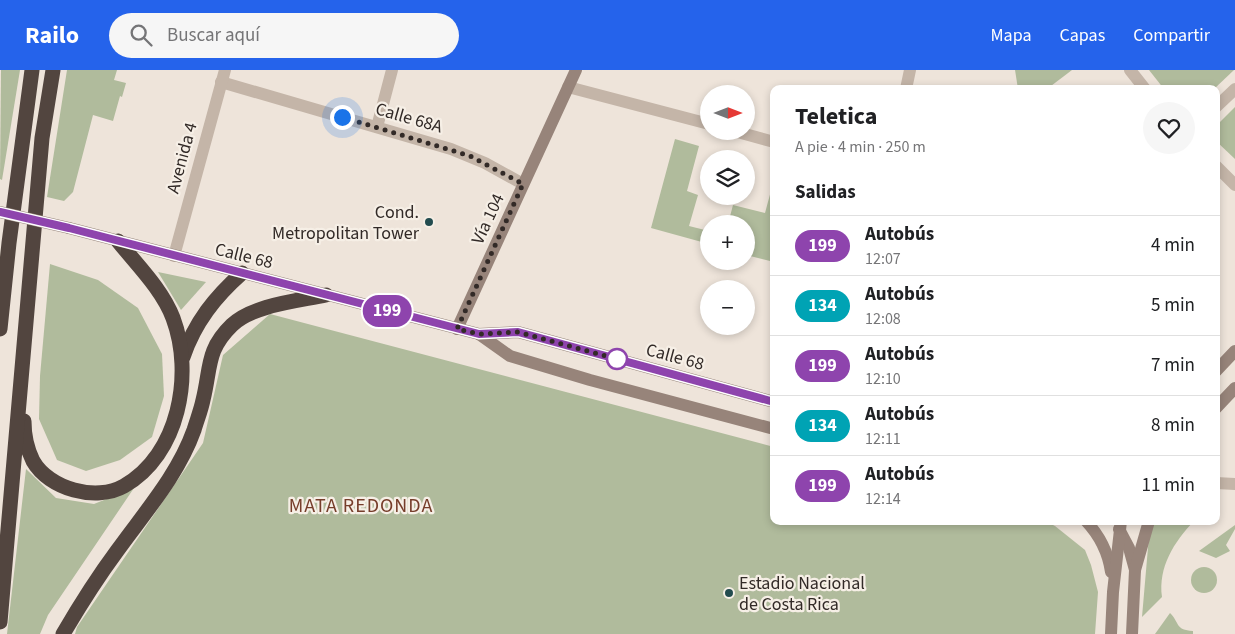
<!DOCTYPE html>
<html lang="es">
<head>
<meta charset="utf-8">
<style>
	:root { --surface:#fff; --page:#f6f6f6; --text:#202124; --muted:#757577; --line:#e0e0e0; --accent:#2563eb }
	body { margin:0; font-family:"Source Sans 3",sans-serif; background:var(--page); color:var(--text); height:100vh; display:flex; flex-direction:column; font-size:19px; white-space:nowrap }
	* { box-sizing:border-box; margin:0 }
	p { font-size:16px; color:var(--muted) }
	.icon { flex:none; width:28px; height:28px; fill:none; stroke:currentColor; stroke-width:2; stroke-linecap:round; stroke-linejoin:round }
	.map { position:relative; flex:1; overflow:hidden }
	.sheet { position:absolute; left:770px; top:15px; width:450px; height:440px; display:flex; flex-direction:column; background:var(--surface); border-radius:10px; box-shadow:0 2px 8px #0003 }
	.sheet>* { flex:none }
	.badge { padding:0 10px; border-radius:16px; font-size:18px; line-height:32px }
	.needle { width:32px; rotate:90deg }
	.controls { position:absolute; left:700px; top:15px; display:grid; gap:10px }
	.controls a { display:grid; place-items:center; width:55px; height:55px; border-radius:50%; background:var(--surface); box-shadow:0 2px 8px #0003; font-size:25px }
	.you { position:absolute; width:25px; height:25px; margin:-12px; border:4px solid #fff; border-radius:50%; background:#1a73e8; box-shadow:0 0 0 8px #1a73e833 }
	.map>.badge { position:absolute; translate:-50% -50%; box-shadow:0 0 0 2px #fff }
	h2 { padding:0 25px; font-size:19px; line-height:45px }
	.round { display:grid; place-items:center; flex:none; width:52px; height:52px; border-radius:26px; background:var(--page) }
	.summary { display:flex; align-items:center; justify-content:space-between; height:85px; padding:0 25px }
	h1 { font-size:24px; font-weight:700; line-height:38px }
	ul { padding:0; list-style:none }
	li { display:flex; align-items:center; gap:15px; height:60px; padding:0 25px; border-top:1px solid var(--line) }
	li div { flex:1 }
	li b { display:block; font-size:19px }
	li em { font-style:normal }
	li .badge { min-width:55px; font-weight:700; text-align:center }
	header { display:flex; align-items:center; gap:30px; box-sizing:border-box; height:70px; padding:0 25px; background:var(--accent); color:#fff }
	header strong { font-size:24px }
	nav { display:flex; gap:28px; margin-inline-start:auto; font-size:18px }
	.search { width:350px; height:45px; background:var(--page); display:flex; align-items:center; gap:12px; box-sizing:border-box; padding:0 18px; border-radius:28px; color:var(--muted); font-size:19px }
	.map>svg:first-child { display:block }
	.green { fill:#b0bb9c }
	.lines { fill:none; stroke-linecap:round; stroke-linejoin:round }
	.street { stroke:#c4b5a8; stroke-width:12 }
	.secondary { stroke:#97847a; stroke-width:12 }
	.highway { stroke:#52453f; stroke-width:15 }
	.secondary-bridge { stroke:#97847a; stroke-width:12 }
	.line-casing { stroke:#fff; stroke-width:11 }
	.line { stroke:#8e44ad; stroke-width:8 }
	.walk { stroke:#322a27; stroke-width:5; stroke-dasharray:0 9 }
	.poi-dot { fill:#224b4e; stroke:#f6efe6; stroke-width:2 }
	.stop-dot { fill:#fff; stroke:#8e44ad; stroke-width:2.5 }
	.labels { text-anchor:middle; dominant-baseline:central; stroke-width:4.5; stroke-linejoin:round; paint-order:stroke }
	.street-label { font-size:18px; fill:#322a27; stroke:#f6efe6 }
	.poi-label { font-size:18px; fill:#322a27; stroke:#f6efe6; text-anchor:end }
	.quarter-label { font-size:20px; letter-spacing:1px; fill:#763d2a; stroke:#f6efe6 }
</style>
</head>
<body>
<header>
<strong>Railo</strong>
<div class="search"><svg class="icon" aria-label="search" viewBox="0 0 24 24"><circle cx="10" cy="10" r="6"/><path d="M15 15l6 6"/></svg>Buscar aquí</div>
<nav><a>Mapa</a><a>Capas</a><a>Compartir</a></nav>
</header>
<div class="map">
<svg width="1235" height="564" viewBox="0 0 1235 564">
	<rect width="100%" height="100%" fill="#eee4da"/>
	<g class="green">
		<polygon points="1,0 20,0 2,110 0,109"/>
		<polygon points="67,0 117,0 114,10 126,13 122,27 120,26 113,51 93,45 73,122 64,131 47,127"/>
		<polygon points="1015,0 1072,0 1047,19 1018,19"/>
		<polygon points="1149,0 1234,0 1214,19 1164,19"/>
		<polygon points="1235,37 1235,89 1216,71 1216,56"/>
		<polygon points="675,69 699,76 687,121 698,125 689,156 709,161 709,174 651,158"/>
		<polygon points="772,117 774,117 774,192 746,185 746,154 728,154 733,135 765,143"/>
		<polygon points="50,194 98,210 138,238 162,284 164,326 152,367 120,390 86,401 57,390 39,349 40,306"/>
		<polygon points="158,202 206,212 181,240"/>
		<polygon points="270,244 774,377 774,451 1045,451 1055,456 1085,480 1091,495 1098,522 1095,564 75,564 77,557 203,373 223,285"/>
		<polygon points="26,399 56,428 94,434 134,418 48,545 40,564 7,564"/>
		<path d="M1154,451H1194C1174,472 1158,497 1162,527L1142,547L1149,466Z"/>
		<polygon points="1235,455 1235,459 1226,475 1230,481 1216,488 1199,481"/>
		<circle cx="1204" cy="510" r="13"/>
		<path d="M1170,543C1180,553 1175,560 1193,561V564H1155Z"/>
	</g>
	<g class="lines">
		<g class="street">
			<polyline points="1130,0 1145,19"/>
			<polyline points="221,12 451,79 485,93 523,114"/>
			<polyline points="568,17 709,54"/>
			<polyline points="906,19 910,0"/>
			<polyline points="1216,37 1235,19"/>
			<polyline points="377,57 392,0"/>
			<polyline points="734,61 774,72"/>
			<polyline points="1216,96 1235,115"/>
			<polyline points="174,186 225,0"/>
			<polyline points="1216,413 1235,414"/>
		</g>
		<g class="secondary">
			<polyline points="69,158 479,264 518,262 774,332"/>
			<polyline points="457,259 576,0"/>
			<polyline points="479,264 510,286 590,310 774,359"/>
			<polyline points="1216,301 1235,281"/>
			<polyline points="1216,338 1235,318"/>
			<path d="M1086,451C1100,466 1108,481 1111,502"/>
			<polyline points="1119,459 1129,478 1135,500"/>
			<polyline points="1111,564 1113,522 1121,451"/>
			<polyline points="1132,564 1135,500 1149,451"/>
		</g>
		<g class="highway">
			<polyline points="0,259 9,173 32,0"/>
			<path d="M183,287C195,252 215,227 242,203"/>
			<path d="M24,351C24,364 27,379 33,391C49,419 96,432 124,416C179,385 194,304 173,248C162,219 137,195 118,171"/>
			<polyline points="0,552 42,68 53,0"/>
			<path d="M63,564C80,535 97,508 117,481C145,442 178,405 194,360C197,350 201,340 203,330C211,298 206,280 232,255C253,235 298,231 326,225"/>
		</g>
		<polyline class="secondary-bridge" points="0,142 69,158"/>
	</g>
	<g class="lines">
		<g class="line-casing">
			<polyline id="line" points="0,142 69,158 479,264 518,262 774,332"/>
		</g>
		<use href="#line" class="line"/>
		<polyline class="walk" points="342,47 470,86 523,114 457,259 479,264 518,262 617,289"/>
	</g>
	<g class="poi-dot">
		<circle cx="429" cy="152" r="5"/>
		<circle cx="729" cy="523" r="5"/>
	</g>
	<circle class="stop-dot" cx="617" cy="289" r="10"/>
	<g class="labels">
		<g class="street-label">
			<text transform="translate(409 48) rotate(16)">Calle 68A</text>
			<text transform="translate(182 88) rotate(-75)">Avenida 4</text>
			<text transform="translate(488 149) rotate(-65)">Vía 104</text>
			<text transform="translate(244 186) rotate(14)">Calle 68</text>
			<text transform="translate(675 287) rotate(15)">Calle 68</text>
		</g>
		<g class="poi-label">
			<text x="419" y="142">Cond.<tspan x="419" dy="21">Metropolitan Tower</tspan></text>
			<text x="739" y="513" text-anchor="start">Estadio Nacional<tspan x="739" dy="21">de Costa Rica</tspan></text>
		</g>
		<g class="quarter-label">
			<text x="361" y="436">MATA REDONDA</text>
		</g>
	</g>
</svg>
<div class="controls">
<a><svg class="needle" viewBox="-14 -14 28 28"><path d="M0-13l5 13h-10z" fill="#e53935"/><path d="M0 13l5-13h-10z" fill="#757577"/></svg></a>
<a><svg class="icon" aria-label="layers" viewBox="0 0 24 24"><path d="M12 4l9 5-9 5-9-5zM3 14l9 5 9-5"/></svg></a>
<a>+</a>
<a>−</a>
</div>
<div class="you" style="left:342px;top:47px"></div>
<b class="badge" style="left:387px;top:241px;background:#8e44ad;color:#fff">199</b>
<section class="sheet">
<div class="summary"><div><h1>Teletica</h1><p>A pie · 4 min · 250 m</p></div><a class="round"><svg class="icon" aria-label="heart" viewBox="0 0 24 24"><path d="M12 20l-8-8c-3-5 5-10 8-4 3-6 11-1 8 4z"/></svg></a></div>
<h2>Salidas</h2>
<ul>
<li><span class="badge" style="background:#8e44ad;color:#fff">199</span><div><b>Autobús</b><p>12:07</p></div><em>4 min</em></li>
<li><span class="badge" style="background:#00a3b4;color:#fff">134</span><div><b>Autobús</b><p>12:08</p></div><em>5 min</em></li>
<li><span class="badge" style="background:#8e44ad;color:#fff">199</span><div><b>Autobús</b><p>12:10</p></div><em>7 min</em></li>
<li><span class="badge" style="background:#00a3b4;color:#fff">134</span><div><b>Autobús</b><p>12:11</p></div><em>8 min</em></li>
<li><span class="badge" style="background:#8e44ad;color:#fff">199</span><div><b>Autobús</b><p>12:14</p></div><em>11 min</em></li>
</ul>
</section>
</div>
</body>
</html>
